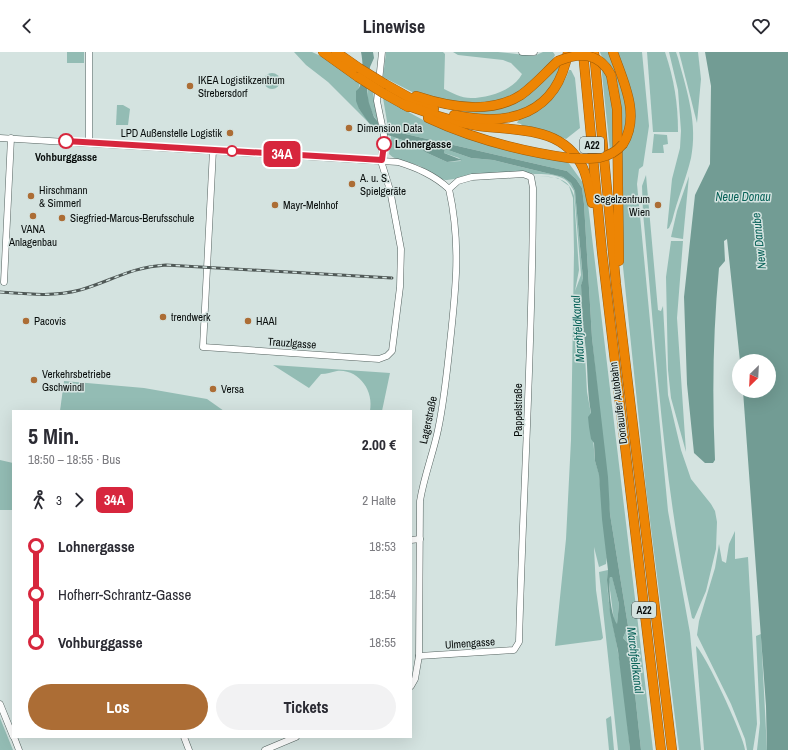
<!DOCTYPE html>
<html lang="de">
<head>
<meta charset="utf-8">
<style>
	:root { --surface:#fff; --page:#f2f2f3; --text:#2b2b33; --muted:#7c7c81; --accent:#ac6d35 }
	body { margin:0; font-family:"Archivo Narrow",sans-serif; background:var(--page); color:var(--text); height:100vh; display:flex; flex-direction:column; font-size:15px; white-space:nowrap }
	* { box-sizing:border-box; margin:0 }
	p { font-size:13px; color:var(--muted) }
	.icon { flex:none; width:22px; height:22px; fill:none; stroke:currentColor; stroke-width:2; stroke-linecap:round; stroke-linejoin:round }
	.map { position:relative; flex:1; overflow:hidden }
	.side { position:absolute; left:12px; top:358px; width:400px; height:328px; display:flex; flex-direction:column; background:var(--surface); border-radius:0px; box-shadow:0 4px 16px #0002 }
	.side>* { flex:none }
	.badge { padding:0 8px; border-radius:6px; font-size:14px; line-height:26px }
	.needle { width:26px; rotate:204deg }
	.fabs { position:absolute; left:732px; top:302px; display:grid; gap:8px }
	.fabs a { display:grid; place-items:center; width:44px; height:44px; border-radius:50%; background:var(--surface); box-shadow:0 4px 16px #0002; font-size:20px }
	.map>.badge { position:absolute; translate:-50% -50%; box-shadow:0 0 0 2px #fff }
	.legs { display:flex; align-items:center; gap:6px; height:44px; padding:0 16px; font-size:13px }
	.legs p { margin-inline-start:auto }
	.head { display:flex; align-items:center; justify-content:space-between; height:68px; padding:0 16px }
	h1 { font-size:22px; font-weight:800; line-height:30px }
	.cta { display:flex; gap:8px; margin-top:auto; padding:8px 16px }
	.cta a { flex:1; height:46px; border-radius:24px; background:var(--accent); color:#fff; font-size:16px; font-weight:800; line-height:46px; text-align:center }
	.cta a+a { background:var(--page); color:var(--text) }
	ul { padding:0 16px; list-style:none }
	li { display:flex; align-items:center; gap:14px; height:48px; font-size:15px }
	li i { display:grid; place-items:center; width:6px; height:100%; margin:0 5px; background:currentColor }
	li i::after { content:''; width:10px; height:10px; margin:-5px; border:3px solid; border-radius:50%; background:var(--surface) }
	li p { margin-inline-start:auto }
	li:first-child i { background:linear-gradient(#0000 50%,currentColor 0) }
	li:last-child i { background:linear-gradient(currentColor 50%,#0000 0) }
	header { display:flex; justify-content:space-between; align-items:center; height:52px; padding:0 16px; background:var(--surface); font-size:18px; font-weight:800 }
	.map>svg:first-child { display:block }
	.green { fill:#93bcb4 }
	.water { fill:#729c94; fill-rule:evenodd }
	.lines { fill:none; stroke-linecap:round; stroke-linejoin:round }
	.minor-casing { stroke:#53615e; stroke-width:7 }
	.highway-casing { stroke:#9d5b07; stroke-width:10 }
	.minor { stroke:#fff; stroke-width:6 }
	.highway { stroke:#ed8504; stroke-width:9 }
	.rail-casing { stroke:#505957; stroke-width:3 }
	.rail { stroke:#d4e3e0; stroke-width:1.5; stroke-dasharray:4.5; stroke-linecap:butt }
	.highway-bridge-casing { stroke:#9d5b07; stroke-width:10; stroke-linecap:butt }
	.highway-bridge { stroke:#ed8504; stroke-width:9 }
	.line-1-casing { stroke:#fff; stroke-width:9 }
	.line-1 { stroke:#d7263d; stroke-width:6 }
	.poi-dot { fill:#ac6d35; stroke:#d4e3e0; stroke-width:1.5 }
	.stop-1-dot { fill:#fff; stroke:#d7263d; stroke-width:2 }
	.labels { text-anchor:middle; dominant-baseline:central; stroke-width:3; stroke-linejoin:round; paint-order:stroke }
	.shield { fill:#d4e3e0; stroke:#454d4c; stroke-width:1 }
	.shield-label { font-size:10px; font-weight:bold; fill:#080d0c }
	.poi-label { font-size:11px; fill:#080d0c; stroke:#d4e3e0; text-anchor:start }
	.stop-label { font-size:11px; font-weight:bold; fill:#080d0c; stroke:#d4e3e0; text-anchor:start }
	.street-label { font-size:11px; fill:#080d0c; stroke:#d4e3e0 }
	.water-label { font-size:12px; font-style:italic; fill:#076157; stroke:#d4e3e0 }
</style>
</head>
<body>
<header><svg class="icon" aria-label="back" viewBox="0 0 24 24"><path d="M15 5l-7 7 7 7"/></svg>Linewise<svg class="icon" aria-label="heart" viewBox="0 0 24 24"><path d="M12 20l-8-8c-3-5 5-10 8-4 3-6 11-1 8 4z"/></svg></header>
<div class="map">
<svg width="788" height="698" viewBox="0 0 788 698">
	<rect width="100%" height="100%" fill="#d4e3e0"/>
	<g class="green">
		<rect x="67" y="0" width="17" height="11"/>
		<polygon points="294,0 312,0 327,7 360,30 358,39 359,57 378,80 328,30 306,13"/>
		<path d="M386,0H443L445,2L444,37C452,41 461,46 471,46C488,46 514,38 522,22L511,11L503,8L458,3L453,0H498L534,4L543,0H553L555,3L551,11L533,28L516,41L491,51H462L414,41L383,25Z"/>
		<path d="M600,0H610C620,30 635,59 620,90C620,68 622,44 615,23C612,15 601,6 600,0Z"/>
		<polygon points="617,0 642,0 649,74 643,114 639,117 637,132 668,459 690,581 701,698 679,698 646,437 622,205 619,102 631,85 635,71 634,51 628,29"/>
		<path d="M647,0H665C674,27 678,51 678,80H653Z"/>
		<path d="M669,0H676L678,6C687,39 698,72 691,106C686,127 677,148 672,169L669,176L667,177L672,127L680,96L681,79L678,38Z"/>
		<polygon points="679,0 698,0 701,27 697,71"/>
		<path d="M562,12C559,19 556,28 551,35C522,75 469,64 428,52L498,56Z"/>
		<path d="M601,13C618,34 614,72 613,97L610,99Z"/>
		<path d="M569,18H571L575,26L580,76L566,87L542,78L523,75L521,72L517,71C519,65 535,61 542,56C552,48 565,31 569,18Z"/>
		<circle cx="272" cy="29" r="8"/>
		<path d="M368,37L373,40L378,70C372,63 365,46 368,37Z"/>
		<polygon points="383,46 423,68 464,85 568,110 586,135 653,698 641,698 632,614 632,595 623,586 628,574 610,462 592,286 584,152 582,136 576,127 567,119 401,81 388,75"/>
		<polygon points="117,53 123,53 130,57 128,73 116,73"/>
		<polygon points="654,82 667,83 668,92 663,93 664,101 652,101"/>
		<path d="M391,84L417,93L425,100L447,110L461,109L459,106L444,101L445,97L471,106L493,108L563,125L571,131L575,139L583,228L581,233L587,340L591,362L595,409L599,422L607,505L606,512L599,515L594,495L596,538L603,586L601,588L555,594L566,487L571,388L574,200L573,146L569,134L558,126L539,124C556,125 569,126 574,144L579,218L575,239L581,223L574,139C571,134 568,128 562,126C554,122 543,122 535,122C501,120 479,123 447,128C438,129 427,118 420,114C410,110 397,110 389,102Z"/>
		<path d="M646,123L658,258L661,259L663,254L668,343L681,398L691,427L711,452L715,459L717,470L716,497L706,539L694,567L692,566C663,433 656,296 643,161L642,134Z"/>
		<polygon points="689,124 683,187 671,185 677,159"/>
		<polygon points="671,189 683,189 677,266 686,400 671,346 668,318 666,225"/>
		<path d="M273,313L390,321L382,359H370C374,339 359,317 337,319C331,320 327,322 321,322L309,336Z"/>
		<polygon points="64,329 144,336 207,347 224,359 60,359"/>
		<polygon points="0,408 13,411 13,458 0,458"/>
		<polygon points="735,479 735,507 748,505 757,672 753,698 747,698 745,687 731,652 697,583 699,569 715,516 719,492 722,509 726,511 729,492"/>
		<path d="M608,518C605,546 614,573 618,600C624,632 627,665 630,698H618L599,520Z"/>
		<polygon points="612,524 619,552 617,573 614,569 609,530 610,525"/>
		<polygon points="761,582 767,698 757,698 760,671 756,584"/>
		<path d="M696,594C706,603 743,683 745,698H704Z"/>
		<polygon points="611,664 614,698 609,698 606,667"/>
		<polygon points="0,666 13,698 0,698"/>
	</g>
	<g class="water">
		<path d="M361,0H373L374,6L370,15L367,40L369,51L374,65L378,70L401,81L567,119L576,127L582,136L584,152L592,286L608,425L610,462L628,574L623,586L632,595V614L641,698H630L618,599L610,561L607,528L608,518L602,467L599,423L595,409L594,391L591,387L589,375L588,365L591,361C587,340 588,320 586,299C583,277 582,256 581,233L583,227L575,139L571,131L563,125L493,108L471,106L445,97L444,101L462,108L447,110L425,100L417,93L379,80L369,71L359,57L356,49V39C365,33 363,10 361,0ZM610,525H612L619,552L617,572C611,565 608,534 610,525Z"/>
		<path d="M705,0H788V698H767L766,654L743,339H769V309H740L727,187L724,189L725,209L719,216C713,280 712,344 715,408L713,411H705L694,401L687,332L684,245L695,143L710,112L711,34Z"/>
	</g>
	<g class="lines">
		<g class="minor-casing">
			<g id="minor">
				<polyline points="522,0 534,0"/>
				<path d="M0,86L398,110C417,116 434,123 449,137"/>
				<polyline points="89,91 89,0"/>
				<polyline points="213,98 203,295 379,307 387,304 392,299 400,235 401,197 390,138 381,109 384,83 377,49 382,0"/>
				<polyline points="4,230 11,86"/>
				<polyline points="411,488 420,487"/>
				<path d="M419,604L514,598L519,590C523,439 533,288 533,136L531,125L523,122L472,125L458,129L449,137"/>
				<path d="M411,634L415,627L419,604L420,449C424,424 433,402 438,378C444,350 447,320 450,291C456,236 461,191 449,137"/>
				<polyline points="0,652 13,684"/>
				<polyline points="14,685 19,698"/>
				<polyline points="184,685 189,698"/>
				<polyline points="265,698 296,685"/>
			</g>
		</g>
		<g class="highway-casing">
			<g id="highway">
				<polyline points="323,0 358,25"/>
				<polyline points="336,0 359,16"/>
				<polyline points="583,0 602,200 661,698"/>
				<polyline points="594,0 616,232 672,698"/>
				<path d="M613,0C623,29 641,63 623,92"/>
				<polyline points="611,23 617,57 619,209"/>
				<polyline points="385,32 419,51 434,57"/>
				<polyline points="383,41 408,55"/>
				<path d="M416,44C449,55 490,63 521,43C535,33 546,20 558,9"/>
				<path d="M403,52C428,61 453,70 479,74C518,79 563,74 583,116C588,127 589,139 592,151"/>
				<path d="M454,63C509,75 557,63 568,0"/>
				<path d="M428,66C473,87 520,99 569,106"/>
			</g>
		</g>
		<use href="#minor" class="minor"/>
		<use href="#highway" class="highway"/>
		<g class="rail-casing">
			<path id="rail" d="M0,240C27,242 54,245 80,238C112,229 130,215 166,213L392,226"/>
		</g>
		<use href="#rail" class="rail"/>
		<g class="highway-bridge-casing">
			<g id="highway-bridge">
				<path d="M558,9C580,0 599,0 611,23"/>
				<polyline points="359,16 385,32"/>
				<polyline points="358,25 383,41"/>
				<path d="M569,106C589,107 609,109 623,92"/>
			</g>
		</g>
		<use href="#highway-bridge" class="highway-bridge"/>
	</g>
	<g class="lines">
		<g class="line-1-casing">
			<polyline id="line-1" points="66,89 382,108 384,92"/>
		</g>
		<use href="#line-1" class="line-1"/>
	</g>
	<g class="poi-dot">
		<circle cx="190" cy="34" r="4"/>
		<circle cx="349" cy="76" r="4"/>
		<circle cx="230" cy="81" r="4"/>
		<circle cx="352" cy="132" r="4"/>
		<circle cx="31" cy="144" r="4"/>
		<circle cx="275" cy="153" r="4"/>
		<circle cx="658" cy="153" r="4"/>
		<circle cx="33" cy="164" r="4"/>
		<circle cx="62" cy="166" r="4"/>
		<circle cx="163" cy="265" r="4"/>
		<circle cx="26" cy="269" r="4"/>
		<circle cx="248" cy="269" r="4"/>
		<circle cx="34" cy="328" r="4"/>
		<circle cx="213" cy="337" r="4"/>
	</g>
	<g class="stop-1-dot">
		<circle cx="66" cy="89" r="7"/>
		<circle cx="384" cy="92" r="7"/>
		<circle cx="232" cy="99" r="5"/>
	</g>
	<g class="labels">
		<g class="shield">
			<rect x="580" y="85" width="24" height="16" rx="3"/>
			<rect x="632" y="550" width="24" height="16" rx="3"/>
		</g>
		<g class="shield-label">
			<text x="592" y="93">A22</text>
			<text x="644" y="558">A22</text>
		</g>
		<g class="poi-label">
			<text x="198" y="28">IKEA Logistikzentrum<tspan x="198" dy="13">Strebersdorf</tspan></text>
			<text x="357" y="76">Dimension Data</text>
			<text x="222" y="81" text-anchor="end">LPD Außenstelle Logistik</text>
			<text x="360" y="126">A. u. S.<tspan x="360" dy="13">Spielgeräte</tspan></text>
			<text x="39" y="138">Hirschmann<tspan x="39" dy="13">&amp; Simmerl</tspan></text>
			<text x="650" y="147" text-anchor="end">Segelzentrum<tspan x="650" dy="13">Wien</tspan></text>
			<text x="283" y="153">Mayr-Melnhof</text>
			<text x="70" y="166">Siegfried-Marcus-Berufsschule</text>
			<text x="33" y="177" text-anchor="middle">VANA<tspan x="33" dy="13">Anlagenbau</tspan></text>
			<text x="171" y="265">trendwerk</text>
			<text x="34" y="269">Pacovis</text>
			<text x="256" y="269">HAAI</text>
			<text x="42" y="322">Verkehrsbetriebe<tspan x="42" dy="13">Gschwindl</tspan></text>
			<text x="221" y="337">Versa</text>
		</g>
		<g class="stop-label">
			<text x="395" y="92">Lohnergasse</text>
			<text x="66" y="105" text-anchor="middle">Vohburggasse</text>
		</g>
		<g class="street-label">
			<text transform="translate(292 291) rotate(4)">Trauzlgasse</text>
			<text transform="translate(618 351) rotate(-97)">Donauufer Autobahn</text>
			<text transform="translate(518 358) rotate(-90)">Pappelstraße</text>
			<text transform="translate(428 368) rotate(-78)">Lagerstraße</text>
			<text transform="translate(470 591) rotate(-4)">Ulmengasse</text>
		</g>
		<g class="water-label">
			<text x="743" y="145">Neue Donau</text>
			<text transform="translate(759 189) rotate(-96)">New Danube</text>
			<text transform="translate(578 277) rotate(-94)">Marchfeldkanal</text>
			<text transform="translate(635 608) rotate(83)">Marchfeldkanal</text>
		</g>
	</g>
</svg>
<div class="fabs">
<a><svg class="needle" viewBox="-14 -14 28 28"><path d="M0-13l5 13h-10z" fill="#e53935"/><path d="M0 13l5-13h-10z" fill="#7c7c81"/></svg></a>
</div>
<b class="badge" style="left:282px;top:102px;background:#d7263d;color:#fff">34A</b>
<section class="side">
<div class="head"><div><h1>5 Min.</h1><p>18:50 – 18:55 · Bus</p></div><b>2.00 €</b></div>
<div class="legs"><svg class="icon" aria-label="walk" viewBox="0 0 24 24"><circle cx="13" cy="4" r="2"/><path d="M13 8l-2 6 4 7M11 14l-3 7M7 12l3-4h3l4 4"/></svg>3<svg class="icon" aria-label="forward" viewBox="0 0 24 24"><path d="M9 5l7 7-7 7"/></svg><b class="badge" style="background:#d7263d;color:#fff">34A</b><p>2 Halte</p></div>
<ul>
<li><i style="color:#d7263d"></i><b>Lohnergasse</b><p>18:53</p></li>
<li><i style="color:#d7263d"></i><span>Hofherr-Schrantz-Gasse</span><p>18:54</p></li>
<li><i style="color:#d7263d"></i><b>Vohburggasse</b><p>18:55</p></li>
</ul>
<div class="cta"><a>Los</a><a>Tickets</a></div>
</section>
</div>
</body>
</html>
